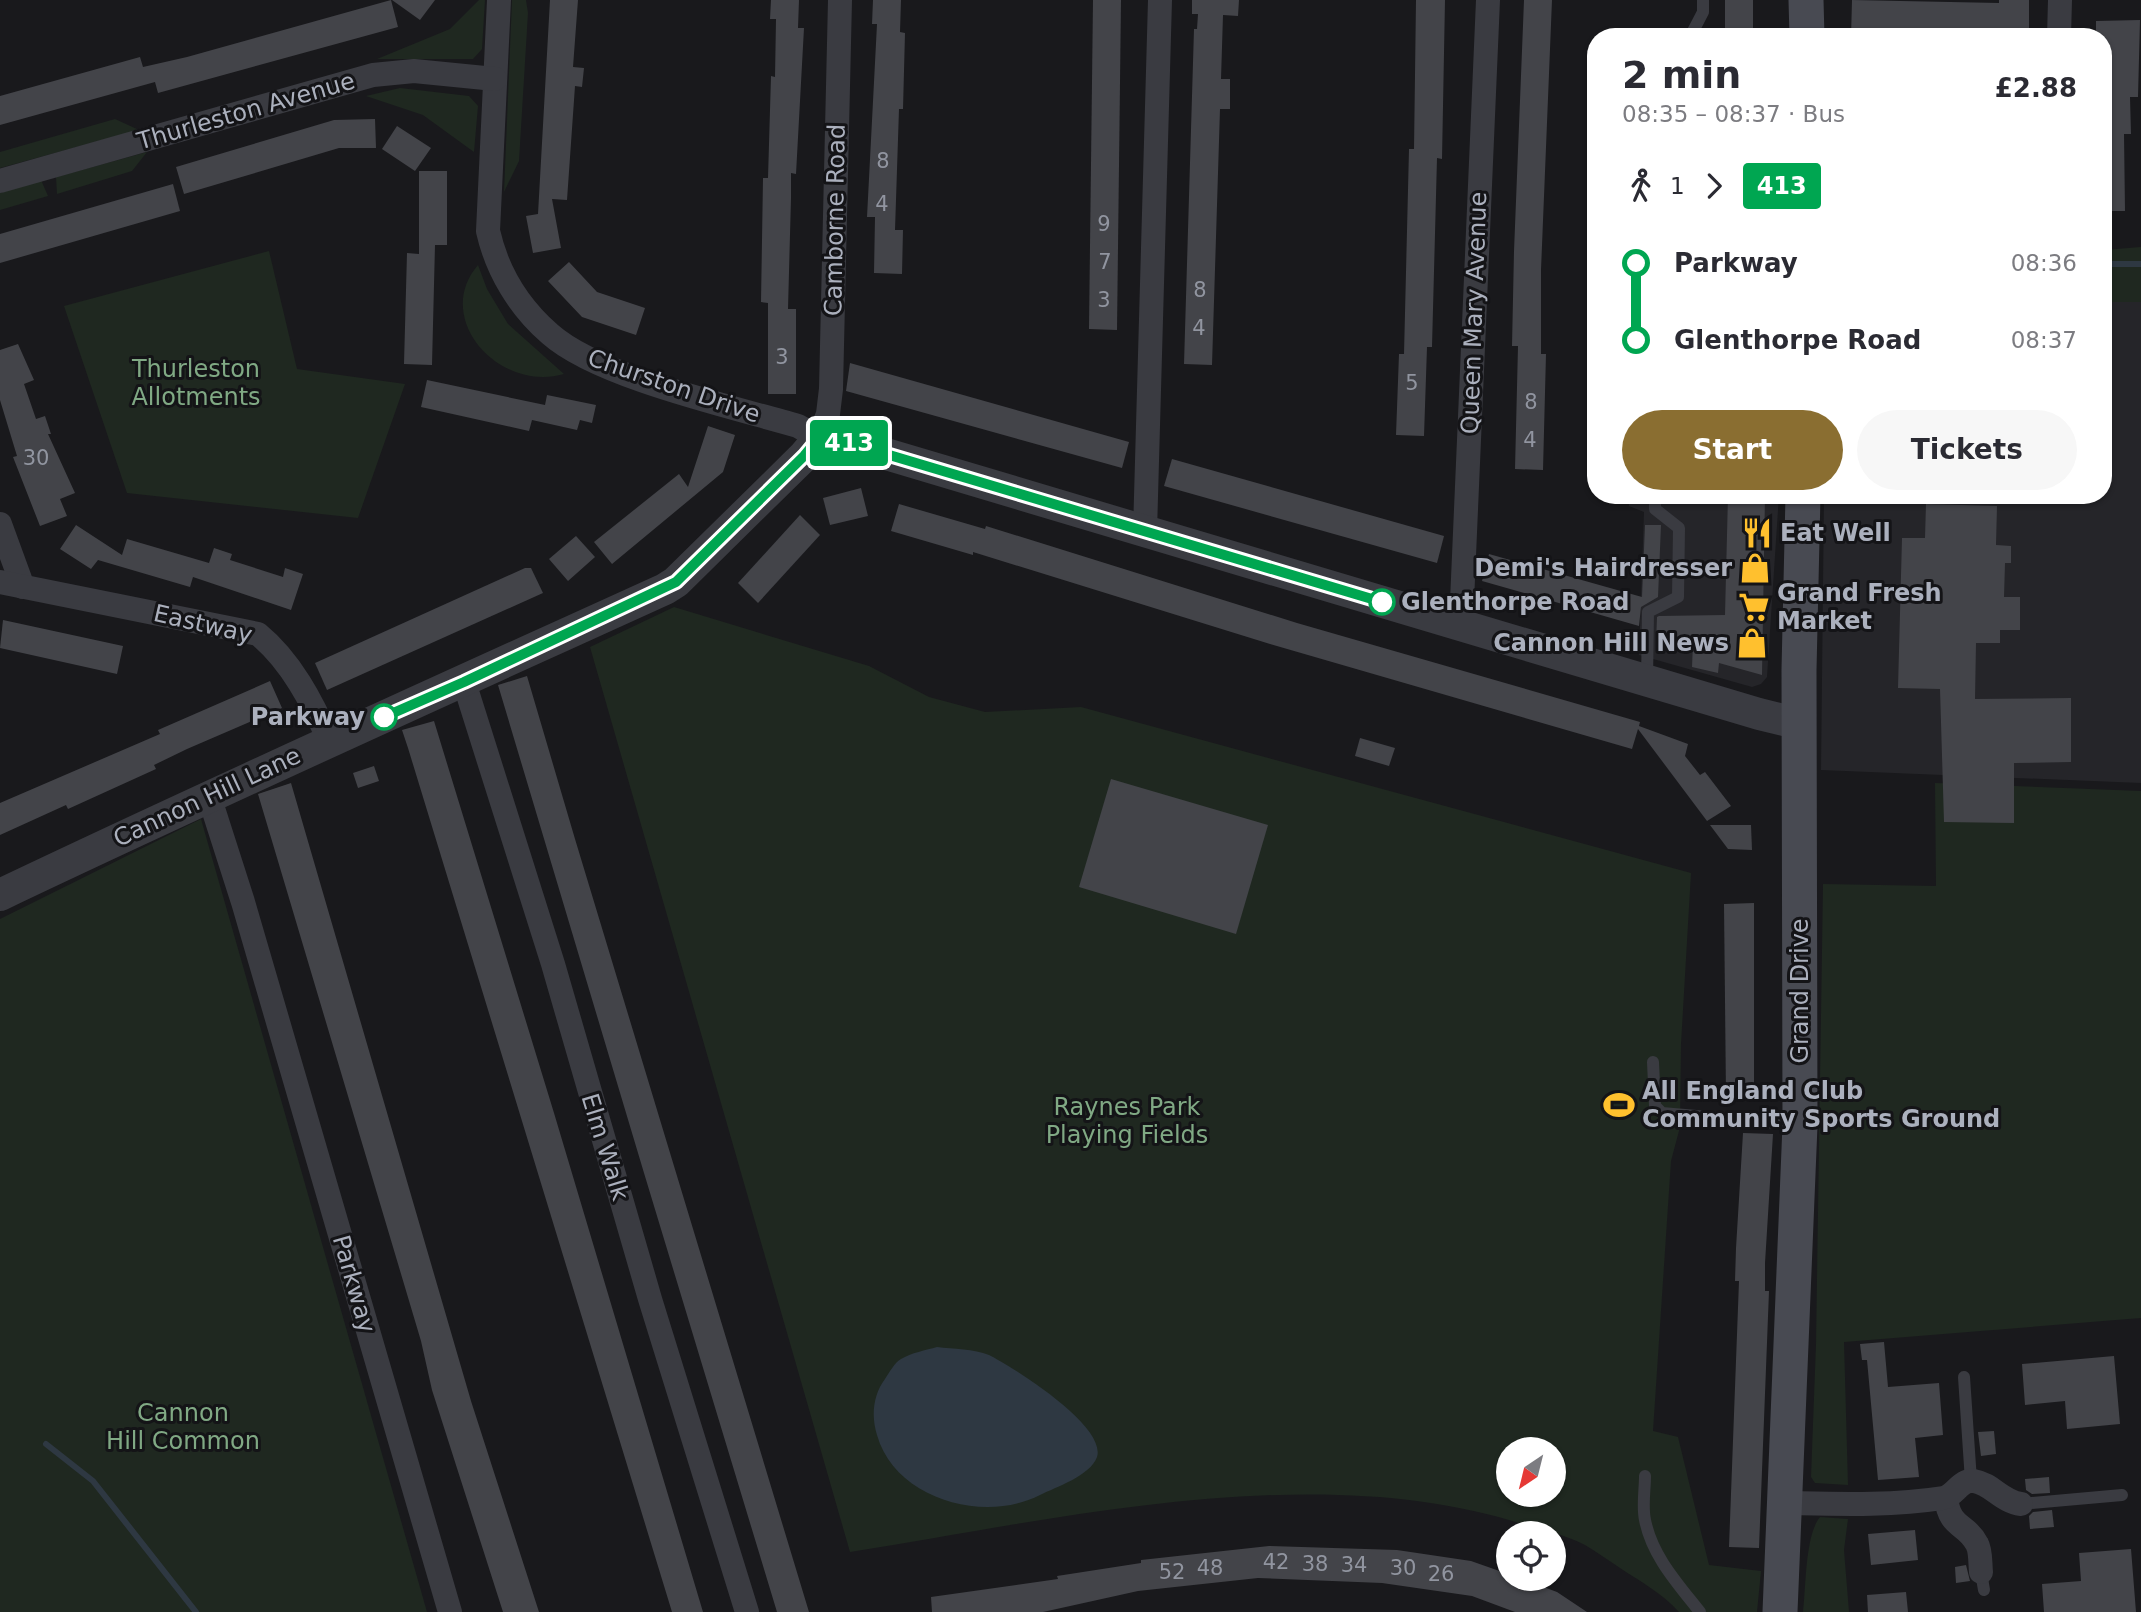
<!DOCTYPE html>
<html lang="en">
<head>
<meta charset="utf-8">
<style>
	:root { --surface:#fff; --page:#f7f7f7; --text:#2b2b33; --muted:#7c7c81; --accent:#8a6e31 }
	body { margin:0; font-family:"DejaVu Sans",sans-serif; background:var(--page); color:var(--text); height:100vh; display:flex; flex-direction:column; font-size:26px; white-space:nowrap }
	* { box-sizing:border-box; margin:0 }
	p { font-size:23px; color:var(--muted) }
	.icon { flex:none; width:38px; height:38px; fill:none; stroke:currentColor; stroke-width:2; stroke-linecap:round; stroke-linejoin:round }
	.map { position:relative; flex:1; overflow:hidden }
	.side { position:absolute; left:1587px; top:28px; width:525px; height:476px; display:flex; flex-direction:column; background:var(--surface); border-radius:28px; box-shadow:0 2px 5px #0004 }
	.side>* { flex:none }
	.badge { padding:0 14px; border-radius:5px; font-size:24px; line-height:46px }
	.needle { width:46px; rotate:215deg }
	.controls { position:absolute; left:1496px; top:1437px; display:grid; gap:14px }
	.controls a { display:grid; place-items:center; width:70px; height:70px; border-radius:50%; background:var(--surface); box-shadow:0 2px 5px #0004; font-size:35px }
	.map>.badge { position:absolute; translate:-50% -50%; box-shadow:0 0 0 4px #fff }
	.legs { display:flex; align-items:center; gap:10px; height:77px; padding:0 35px; font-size:23px }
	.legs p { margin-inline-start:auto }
	.headline { display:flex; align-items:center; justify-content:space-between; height:119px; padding:0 35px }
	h1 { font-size:38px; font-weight:600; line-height:52px }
	.button { display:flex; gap:14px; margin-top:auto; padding:14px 35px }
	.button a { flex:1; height:80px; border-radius:42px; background:var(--accent); color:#fff; font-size:28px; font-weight:600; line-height:80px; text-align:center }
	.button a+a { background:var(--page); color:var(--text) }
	ul { padding:0 35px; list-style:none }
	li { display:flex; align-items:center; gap:24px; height:77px; font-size:26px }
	li i { display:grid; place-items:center; width:10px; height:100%; margin:0 9px; background:currentColor }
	li i::after { content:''; width:18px; height:18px; margin:-9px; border:5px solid; border-radius:50%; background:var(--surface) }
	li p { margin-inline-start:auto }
	li:first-child i { background:linear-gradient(#0000 50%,currentColor 0) }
	li:last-child i { background:linear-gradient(currentColor 50%,#0000 0) }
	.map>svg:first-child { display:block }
	.built { fill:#252529 }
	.green { fill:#1f2820; fill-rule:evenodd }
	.water { fill:#2e3842 }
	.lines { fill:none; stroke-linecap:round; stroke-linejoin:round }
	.stream { stroke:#2e3842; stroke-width:6 }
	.building { fill:#434449 }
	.service { stroke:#3a3b41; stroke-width:12 }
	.minor { stroke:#3a3b41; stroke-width:24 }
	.tertiary { stroke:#3a3b41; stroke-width:32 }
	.secondary { stroke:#484a52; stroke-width:35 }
	.line-1-casing { stroke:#fff; stroke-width:16 }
	.line-1 { stroke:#00a651; stroke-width:10 }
	.stop-1-dot { fill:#fff; stroke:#00a651; stroke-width:3.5 }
	.labels { text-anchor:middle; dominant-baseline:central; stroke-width:6; stroke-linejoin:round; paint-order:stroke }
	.number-label { font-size:21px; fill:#9195a0 }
	.street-label { font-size:24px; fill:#abb0bd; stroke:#141417 }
	.park-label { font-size:24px; fill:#80a984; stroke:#141417 }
	.poi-label { font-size:24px; font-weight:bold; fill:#abb0bd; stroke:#141417; text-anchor:start }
	.stop-label { font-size:24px; font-weight:bold; fill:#abb0bd; stroke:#141417; text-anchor:start }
</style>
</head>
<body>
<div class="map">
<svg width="2141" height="1612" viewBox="0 0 2141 1612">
	<rect width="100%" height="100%" fill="#19191c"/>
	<g class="built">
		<polygon points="2141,279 2141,783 1821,770 1824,495 2104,495 2104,280"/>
		<polygon points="1629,495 1779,495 1767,677 1761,684 1752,687 1639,655 1644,512 1629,506"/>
	</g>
	<g class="green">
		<polygon points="479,0 485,0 482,49 473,59 377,59 450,29"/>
		<polygon points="512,0 526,0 528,13 519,161 504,192"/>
		<polygon points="400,88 469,96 478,106 474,152 423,115 366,96"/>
		<polygon points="115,119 139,130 0,168 0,152"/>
		<polygon points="147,152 132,171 57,194 56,177"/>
		<polygon points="41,180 48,196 0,210 0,193"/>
		<polygon points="2141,247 2141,302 2104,302 2104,250"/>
		<polygon points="269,251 297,369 405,384 358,518 127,493 64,306"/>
		<path d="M478,265L487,289L508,324L564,374C499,393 432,318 478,265Z"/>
		<path d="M674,607L869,666L929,697L985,712L1081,707L1691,873L1681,1044L1680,1127L1671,1161L1653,1431L1678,1437L1709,1565L1761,1571L1757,1612H1679C1662,1593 1641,1582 1620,1568C1608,1560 1597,1552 1585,1545C1566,1535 1545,1531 1525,1525C1320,1457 1059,1519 850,1552L590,647ZM1508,1449H1554V1494H1508Z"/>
		<polygon points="1935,783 2141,791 2141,1318 1844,1342 1848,1485 1815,1483 1811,1477 1816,1344 1823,884 1936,886"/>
		<polygon points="201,819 427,1612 0,1612 0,919"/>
		<path d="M1820,1517L1848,1519L1844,1550L1849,1612H1803C1806,1588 1805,1535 1820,1517Z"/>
	</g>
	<path class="water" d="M937,1347C953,1349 974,1349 989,1355C1013,1367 1107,1426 1097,1457C1090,1476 1056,1487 1040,1495C984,1524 895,1499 877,1435C871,1416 873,1395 885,1379C889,1373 895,1362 901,1359C911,1353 926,1350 937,1347Z"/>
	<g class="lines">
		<g class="stream">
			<polyline points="2104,264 2141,264"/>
			<polyline points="46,1444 93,1481 196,1612"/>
		</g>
	</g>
	<g class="building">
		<polygon points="391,0 398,27 158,93 155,82 0,125 0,96 140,57 143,67 187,57"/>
		<polygon points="392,0 435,0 420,20"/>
		<polygon points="550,0 578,0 573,67 584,68 582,87 575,86 567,200 552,199 561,248 533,253 526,216 538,214"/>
		<polygon points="771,0 799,0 798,28 804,28 796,174 791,173 791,198 788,309 796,309 796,394 768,394 768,303 761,302 763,178 768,178 771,76 775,77 776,19 770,19"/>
		<polygon points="873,0 901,0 900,32 905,33 903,109 899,109 895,230 903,230 902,274 874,273 875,217 867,217 877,24 872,24"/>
		<polygon points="1093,0 1121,0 1117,330 1089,329"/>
		<polygon points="1192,0 1239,0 1238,16 1223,15 1221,79 1230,79 1230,109 1220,109 1212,365 1184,364 1194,29 1197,29 1198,14 1192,14"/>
		<polygon points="1416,0 1445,0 1442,159 1437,158 1432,347 1427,347 1424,436 1396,435 1399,354 1404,354 1409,149 1414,149"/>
		<polygon points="1524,0 1552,0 1541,270 1541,354 1546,354 1543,470 1515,469 1518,346 1512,346 1514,251"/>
		<rect x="1725" y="0" width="28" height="37"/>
		<polygon points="1852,0 1999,3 1999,0 2029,0 2029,37 1881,32 1881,37 1851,37"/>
		<polygon points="2140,20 2138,97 2130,97 2131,134 2124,134 2125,211 2104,211 2104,37 2096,37 2096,21"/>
		<polygon points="375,119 376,148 339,148 184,194 176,167 334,120"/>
		<polygon points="397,126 431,148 415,171 382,149"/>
		<polygon points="419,171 447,171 447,245 435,245 432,365 404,364 407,253 419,254"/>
		<polygon points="173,184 180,211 0,263 0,234"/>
		<polygon points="569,262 597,292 645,308 636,335 582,317 548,281"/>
		<polygon points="18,344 34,380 24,384 36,419 45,416 51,434 48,434 75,493 60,499 67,516 40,526 13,457 17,456 0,400 0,350"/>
		<polygon points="850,363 1129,442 1122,468 846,391"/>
		<polygon points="427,380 545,405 547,395 596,405 592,423 580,420 577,430 532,420 529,431 421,407"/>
		<polygon points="708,426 735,435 723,472 612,564 594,542 679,474 688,487"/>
		<polygon points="1172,459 1444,536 1437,563 1164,486"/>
		<polygon points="861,488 868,516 830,525 823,498"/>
		<polygon points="1728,495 1765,495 1762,675 1719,663 1718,673 1692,667 1693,643 1656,644 1657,617 1659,616 1725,615"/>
		<polygon points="899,504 985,529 986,526 1297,623 1640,722 1639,726 1688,744 1685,756 1700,775 1705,772 1731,806 1707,821 1638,729 1632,749 1270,644 973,552 973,555 891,531"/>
		<polygon points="1926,504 1997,506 1996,545 2011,546 2011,563 2005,563 2004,597 2020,597 2020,630 2000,630 2000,643 1976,643 1975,699 2071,698 2071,762 2014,763 2014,823 1944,822 1940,689 1898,688 1902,538 1925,538"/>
		<polygon points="800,515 820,535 758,603 738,583"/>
		<polygon points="76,525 122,555 127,539 209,563 214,548 232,554 230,560 283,577 285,568 303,574 291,610 193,577 190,587 98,560 91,569 60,549"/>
		<polygon points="1645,525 1661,525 1658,597 1641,607 1639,626 1482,581 1489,554 1642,597"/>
		<polygon points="576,536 595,557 568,581 549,559"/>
		<polygon points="525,568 531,568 543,593 327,690 315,663"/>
		<polygon points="3,620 123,646 117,674 0,648"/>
		<polygon points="527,676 575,839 809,1612 777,1612 644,1173 498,685"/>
		<polygon points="270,681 282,708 187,749 154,765 156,769 68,809 66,805 0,835 0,803 160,734 158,730"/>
		<polygon points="434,721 554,1113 703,1612 672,1612 408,748 402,730"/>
		<polygon points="1360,738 1395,748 1389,766 1355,756"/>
		<polygon points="374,766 379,781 358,788 353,773"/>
		<polygon points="1111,779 1268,825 1236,934 1079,887"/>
		<polygon points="291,783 471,1401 539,1612 503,1612 432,1390 421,1341 258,794"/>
		<polygon points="1710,825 1751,825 1752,850 1728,849"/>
		<polygon points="1754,903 1754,1097 1726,1096 1724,904"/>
		<polygon points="1743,1133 1773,1134 1765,1263 1765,1291 1769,1291 1759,1548 1729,1547 1739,1281 1735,1281 1736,1248"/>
		<polygon points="1884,1342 1888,1387 1939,1383 1943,1435 1915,1438 1919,1477 1878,1480 1867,1360 1862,1360 1860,1344"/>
		<polygon points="2114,1356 2120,1424 2067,1429 2065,1401 2025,1405 2022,1364"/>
		<polygon points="1994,1431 1996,1454 1981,1456 1978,1432"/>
		<polygon points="2049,1477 2050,1493 2032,1494 2026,1490 2025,1479"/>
		<polygon points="2052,1510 2054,1527 2030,1529 2029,1516 2033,1512"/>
		<polygon points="1915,1530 1918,1560 1871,1565 1868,1534"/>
		<polygon points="1269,1546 1397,1550 1471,1561 1508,1574 1508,1578 1519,1578 1557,1592 1587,1612 1515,1612 1472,1596 1382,1583 1258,1578 1138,1591 1043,1612 932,1612 931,1597 1058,1579 1057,1576 1141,1563 1141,1560"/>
		<polygon points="2131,1549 2136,1612 2044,1612 2042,1584 2081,1581 2079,1553"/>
		<polygon points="1966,1565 1970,1581 1956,1583 1955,1567"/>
		<polygon points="1906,1592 1908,1612 1868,1612 1867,1595"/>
	</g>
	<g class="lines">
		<g class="service">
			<polyline points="1690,37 1703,12 1703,0"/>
			<polyline points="1647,681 1648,612 1678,597 1679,528 1655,509 1655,495"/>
			<polyline points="1653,1062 1655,1106 1662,1113 1799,1125"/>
			<polyline points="1964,1377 1971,1481"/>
			<path d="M1645,1476C1645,1490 1642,1506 1645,1520C1652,1556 1678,1584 1700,1612"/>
			<polyline points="2021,1504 2122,1495"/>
			<polyline points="1981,1572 1984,1590"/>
		</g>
		<g class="minor">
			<path d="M499,0L488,231C497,271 519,307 550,334C598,377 733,407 798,426L819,438L828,414L831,389L840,0"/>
			<polyline points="2059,37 2060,0"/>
			<polyline points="0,181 373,75 414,71 495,79"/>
			<polyline points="0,524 23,587"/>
			<polyline points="1145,532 1160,0"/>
			<path d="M0,582L258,634C291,661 312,702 329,740"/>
			<polyline points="1461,625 1488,0"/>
			<polyline points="464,682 553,964 650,1299 747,1612"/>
			<polyline points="209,796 243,902 450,1612"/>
			<path d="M1946,1498C1950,1530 1966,1522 1977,1544C1981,1551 1980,1563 1981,1572"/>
			<path d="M1787,1503C1838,1504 1891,1506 1943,1498C1955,1496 1960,1479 1974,1481C1992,1484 2002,1502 2021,1504"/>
		</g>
		<path class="tertiary" d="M0,895C220,790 443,690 665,589L676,582L804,456L819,438L839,440L1759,714L1800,724"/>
		<g class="secondary">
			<polyline points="1806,0 1807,37"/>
			<polyline points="1780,1612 1800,1125 1799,670 1803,495"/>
		</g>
	</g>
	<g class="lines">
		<g class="line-1-casing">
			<polyline id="line-1" points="384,717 464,682 676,582 804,456 819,438 839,440 1382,602"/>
		</g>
		<use href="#line-1" class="line-1"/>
	</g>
	<defs>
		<g id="restaurant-bare" transform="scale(2.415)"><path d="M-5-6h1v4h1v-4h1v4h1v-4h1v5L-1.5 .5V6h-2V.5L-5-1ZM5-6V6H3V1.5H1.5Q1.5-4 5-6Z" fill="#ffc02e" stroke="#141417" stroke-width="2.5" paint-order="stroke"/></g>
		<g id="shop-bare" transform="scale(2.415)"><path d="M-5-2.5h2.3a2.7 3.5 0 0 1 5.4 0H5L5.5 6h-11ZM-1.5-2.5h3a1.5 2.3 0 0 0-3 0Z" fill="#ffc02e" stroke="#141417" stroke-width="2.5" paint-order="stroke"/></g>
		<g id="supermarket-bare" transform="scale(2.415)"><path d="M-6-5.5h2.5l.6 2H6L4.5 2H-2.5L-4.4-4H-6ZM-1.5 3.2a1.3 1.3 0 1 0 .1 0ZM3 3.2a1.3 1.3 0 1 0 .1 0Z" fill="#ffc02e" stroke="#141417" stroke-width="2.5" paint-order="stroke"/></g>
		<g id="stadium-bare" transform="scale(2.415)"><path d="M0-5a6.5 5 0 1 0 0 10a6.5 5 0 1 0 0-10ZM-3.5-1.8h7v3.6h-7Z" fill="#ffc02e" stroke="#141417" stroke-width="2.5" paint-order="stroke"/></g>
	</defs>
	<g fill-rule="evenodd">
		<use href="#restaurant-bare" x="1757" y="533"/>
		<use href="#shop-bare" x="1755" y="568"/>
		<use href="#supermarket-bare" x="1754" y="607"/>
		<use href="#shop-bare" x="1752" y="643"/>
		<use href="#stadium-bare" x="1619" y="1105"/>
	</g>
	<g class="stop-1-dot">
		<circle cx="1382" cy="602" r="12"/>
		<circle cx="384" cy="717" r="12"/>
	</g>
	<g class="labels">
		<g class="number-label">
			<text x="883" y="161">8</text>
			<text x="882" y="204">4</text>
			<text x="1104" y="224">9</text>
			<text x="1105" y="262">7</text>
			<text x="1200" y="290">8</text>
			<text x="1104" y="300">3</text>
			<text x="1199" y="328">4</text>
			<text x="782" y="357">3</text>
			<text x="1412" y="383">5</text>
			<text x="1531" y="402">8</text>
			<text x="1530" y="440">4</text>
			<text x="36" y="458">30</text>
			<text x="1276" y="1562">42</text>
			<text x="1315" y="1564">38</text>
			<text x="1354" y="1565">34</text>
			<text x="1210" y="1568">48</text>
			<text x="1403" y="1568">30</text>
			<text x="1172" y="1572">52</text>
			<text x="1441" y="1574">26</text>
		</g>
		<g class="street-label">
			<text transform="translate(246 111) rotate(-16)">Thurleston Avenue</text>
			<text transform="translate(835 220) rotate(-89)">Camborne Road</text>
			<text transform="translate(1474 313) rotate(-88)">Queen Mary Avenue</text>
			<text transform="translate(674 386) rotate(19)">Churston Drive</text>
			<text transform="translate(203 624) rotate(13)">Eastway</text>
			<text transform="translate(207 797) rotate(-25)">Cannon Hill Lane</text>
			<text transform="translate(1800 991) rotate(-90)">Grand Drive</text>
			<text transform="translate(605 1147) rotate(73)">Elm Walk</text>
			<text transform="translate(354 1284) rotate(74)">Parkway</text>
		</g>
		<g class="park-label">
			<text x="196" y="369">Thurleston<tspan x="196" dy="28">Allotments</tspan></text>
			<text x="1127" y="1107">Raynes Park<tspan x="1127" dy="28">Playing Fields</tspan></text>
			<text x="183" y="1413">Cannon<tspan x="183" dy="28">Hill Common</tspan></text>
		</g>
		<g class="poi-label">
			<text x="1780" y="533">Eat Well</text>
			<text x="1732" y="568" text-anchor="end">Demi's Hairdresser</text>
			<text x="1777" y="593">Grand Fresh<tspan x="1777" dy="28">Market</tspan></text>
			<text x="1729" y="643" text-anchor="end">Cannon Hill News</text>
			<text x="1642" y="1091">All England Club<tspan x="1642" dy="28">Community Sports Ground</tspan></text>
		</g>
		<g class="stop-label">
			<text x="1401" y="602">Glenthorpe Road</text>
			<text x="365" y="717" text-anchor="end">Parkway</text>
		</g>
	</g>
</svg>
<div class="controls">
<a><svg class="needle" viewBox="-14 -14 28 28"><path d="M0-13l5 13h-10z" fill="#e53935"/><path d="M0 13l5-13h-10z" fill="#7c7c81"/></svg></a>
<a><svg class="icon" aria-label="locate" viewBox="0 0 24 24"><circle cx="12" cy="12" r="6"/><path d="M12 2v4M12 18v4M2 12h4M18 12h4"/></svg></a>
</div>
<b class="badge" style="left:849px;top:443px;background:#00a651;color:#fff">413</b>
<section class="side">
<div class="headline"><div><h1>2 min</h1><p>08:35 – 08:37 · Bus</p></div><b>£2.88</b></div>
<div class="legs"><svg class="icon" aria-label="walk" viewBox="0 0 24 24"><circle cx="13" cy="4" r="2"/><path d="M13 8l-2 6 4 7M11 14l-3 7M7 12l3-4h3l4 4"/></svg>1<svg class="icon" aria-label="forward" viewBox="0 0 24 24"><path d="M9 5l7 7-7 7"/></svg><b class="badge" style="background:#00a651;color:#fff">413</b></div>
<ul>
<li><i style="color:#00a651"></i><b>Parkway</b><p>08:36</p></li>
<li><i style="color:#00a651"></i><b>Glenthorpe Road</b><p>08:37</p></li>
</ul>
<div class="button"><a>Start</a><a>Tickets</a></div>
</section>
</div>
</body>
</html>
